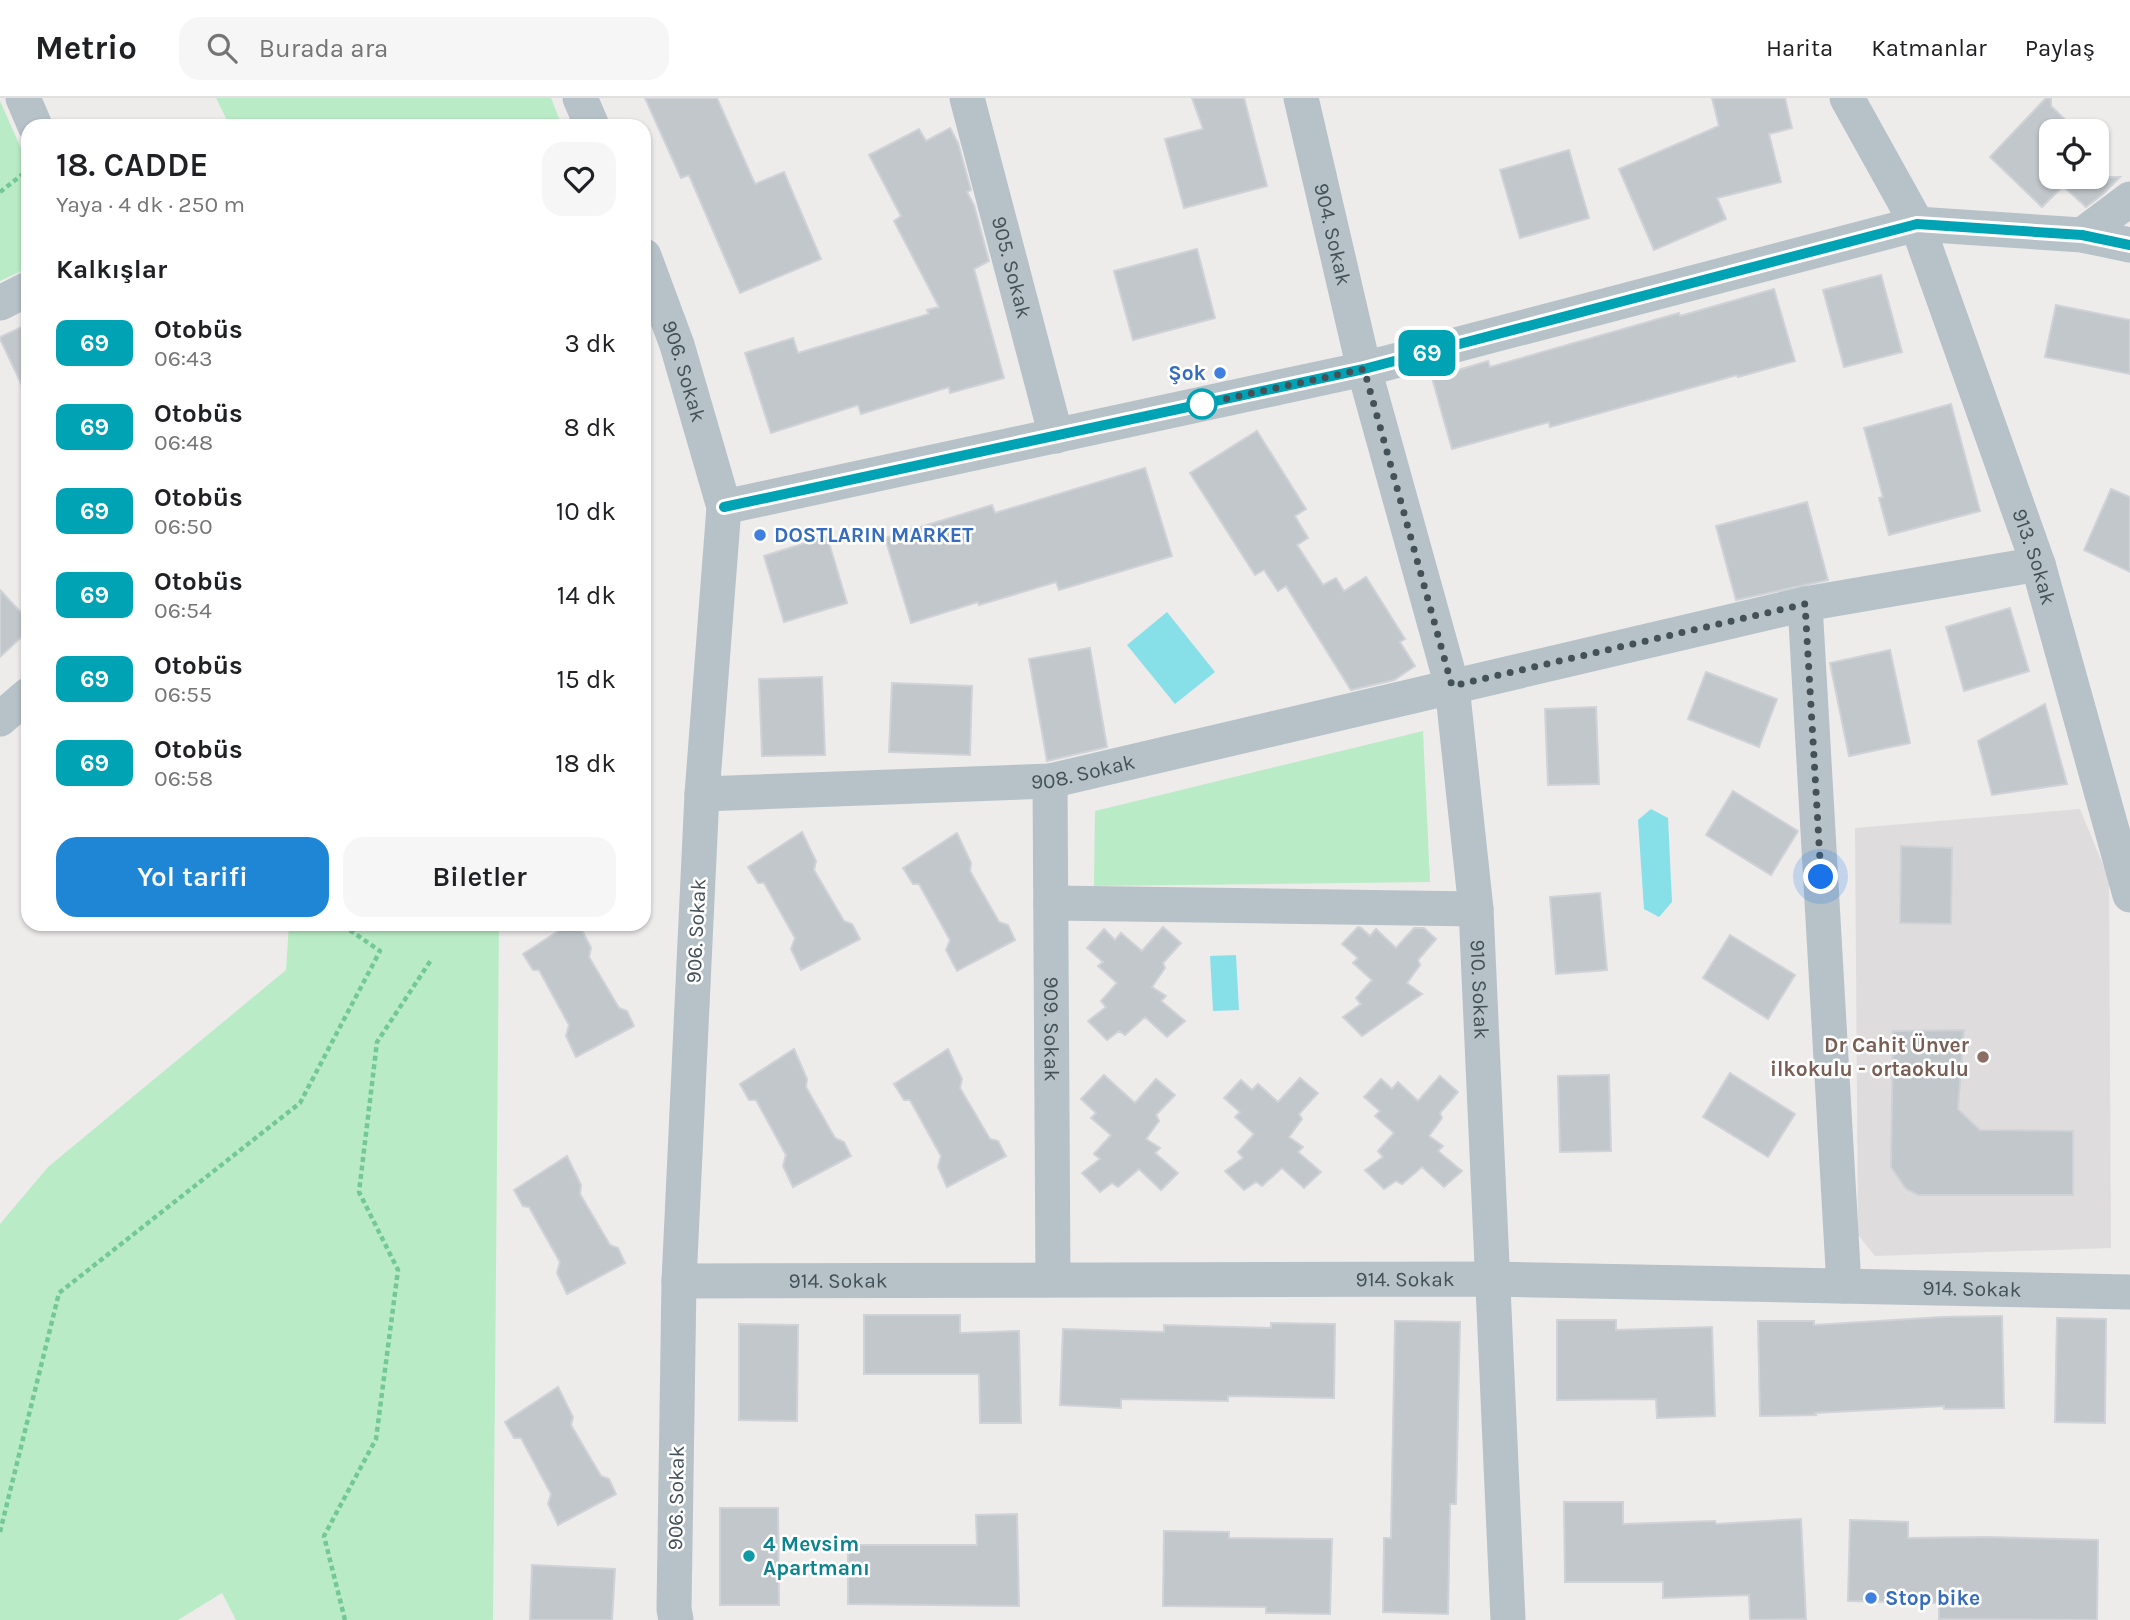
<!DOCTYPE html>
<html lang="tr">
<head>
<meta charset="utf-8">
<style>
	:root { --surface:#fff; --page:#f6f6f6; --text:#202124; --muted:#757577; --line:#e0e0e0; --accent:#1e86d5 }
	body { margin:0; font-family:Karla,sans-serif; background:var(--page); color:var(--text); height:100vh; display:flex; flex-direction:column; font-size:26px; white-space:nowrap }
	* { box-sizing:border-box; margin:0 }
	p { font-size:23px; color:var(--muted) }
	.icon { flex:none; width:38px; height:38px; fill:none; stroke:currentColor; stroke-width:2; stroke-linecap:round; stroke-linejoin:round }
	.map { position:relative; flex:1; overflow:hidden }
	.details { position:absolute; left:21px; top:21px; width:630px; height:812px; display:flex; flex-direction:column; background:var(--surface); border-radius:21px; box-shadow:0 2px 5px #0004 }
	.details>* { flex:none }
	.badge { padding:0 14px; border-radius:10px; font-size:24px; line-height:46px }
	.buttons { position:absolute; left:2039px; top:21px; display:grid; gap:14px }
	.buttons a { display:grid; place-items:center; width:70px; height:70px; border-radius:14px; background:var(--surface); box-shadow:0 2px 5px #0004; font-size:35px }
	.you { position:absolute; width:35px; height:35px; margin:-18px; border:5px solid #fff; border-radius:50%; background:#1a73e8; box-shadow:0 0 0 10px #1a73e833 }
	.map>.badge { position:absolute; translate:-50% -50%; box-shadow:0 0 0 4px #fff }
	h2 { padding:0 35px; font-size:26px; line-height:63px }
	.round { display:grid; place-items:center; flex:none; width:74px; height:74px; border-radius:21px; background:var(--page) }
	.headline { display:flex; align-items:center; justify-content:space-between; height:119px; padding:0 35px }
	h1 { font-size:33px; font-weight:600; line-height:52px }
	.cta { display:flex; gap:14px; margin-top:auto; padding:14px 35px }
	.cta a { flex:1; height:80px; border-radius:21px; background:var(--accent); color:#fff; font-size:28px; font-weight:600; line-height:80px; text-align:center }
	.cta a+a { background:var(--page); color:var(--text) }
	ul { padding:0; list-style:none }
	li { display:flex; align-items:center; gap:21px; height:84px; padding:0 35px }
	li div { flex:1 }
	li b { display:block; font-size:26px }
	li em { font-style:normal }
	li .badge { min-width:77px; font-weight:700; text-align:center }
	header { display:flex; align-items:center; gap:42px; box-sizing:border-box; height:98px; padding:0 35px; background:var(--surface); border-bottom:2px solid var(--line) }
	header strong { font-size:33px }
	nav { display:flex; gap:38px; margin-inline-start:auto; font-size:24px }
	.search { width:490px; height:63px; background:var(--page); display:flex; align-items:center; gap:18px; box-sizing:border-box; padding:0 24px; border-radius:21px; color:var(--muted); font-size:26px }
	.map>svg:first-child { display:block }
	.education { fill:#dfdcdd }
	.green { fill:#b9ecc6 }
	.water { fill:#87e0e8 }
	.building { fill:#c2c7cb; stroke:#cfd2d7; stroke-width:2 }
	.lines { fill:none; stroke-linecap:round; stroke-linejoin:round }
	.path { stroke:#73c893; stroke-width:4.5; stroke-dasharray:5 3.5; stroke-linecap:butt }
	.street { stroke:#b6c2c8; stroke-width:35 }
	.line-casing { stroke:#fff; stroke-width:16 }
	.line { stroke:#00a3b4; stroke-width:10 }
	.walk { stroke:#445158; stroke-width:7; stroke-dasharray:0 12.6 }
	.shop-dot { fill:#3f7fe0; stroke:#fff; stroke-width:2.5 }
	.stop-dot { fill:#fff; stroke:#00a3b4; stroke-width:3.5 }
	.education-dot { fill:#8d6e63; stroke:#fff; stroke-width:2.5 }
	.culture-dot { fill:#0f9aa8; stroke:#fff; stroke-width:2.5 }
	.labels { text-anchor:middle; dominant-baseline:central; stroke-width:5; stroke-linejoin:round; paint-order:stroke }
	.street-label { font-size:21px; fill:#445158; stroke:#fff }
	.shop-label { font-size:21px; font-weight:bold; fill:#366cbe; stroke:#fff; text-anchor:start }
	.education-label { font-size:21px; font-weight:bold; fill:#785e54; stroke:#fff; text-anchor:end }
	.culture-label { font-size:21px; font-weight:bold; fill:#0d838f; stroke:#fff; text-anchor:start }
</style>
</head>
<body>
<header>
<strong>Metrio</strong>
<div class="search"><svg class="icon" aria-label="search" viewBox="0 0 24 24"><circle cx="10" cy="10" r="6"/><path d="M15 15l6 6"/></svg>Burada ara</div>
<nav><a>Harita</a><a>Katmanlar</a><a>Paylaş</a></nav>
</header>
<div class="map">
<svg width="2130" height="1522" viewBox="0 0 2130 1522">
	<rect width="100%" height="100%" fill="#eeebeb"/>
	<polygon class="education" points="2080,711 2109,781 2111,1150 1875,1158 1858,1137 1855,730"/>
	<g class="green">
		<polygon points="216,0 551,0 562,28 230,28"/>
		<polygon points="0,3 28,66 28,170 0,183"/>
		<polygon points="1423,633 1430,784 1094,788 1095,713"/>
		<polygon points="289,826 499,826 493,1522 236,1522 222,1495 178,1522 0,1522 0,1126 48,1069 286,872"/>
	</g>
	<g class="water">
		<polygon points="1167,514 1215,574 1175,606 1127,547"/>
		<polygon points="1651,711 1668,720 1672,804 1659,819 1644,811 1638,722"/>
		<polygon points="1236,857 1239,912 1213,913 1210,858"/>
	</g>
	<g class="building">
		<polygon points="645,0 717,0 755,86 784,74 821,161 740,195 689,77 681,80"/>
		<polygon points="1192,0 1244,0 1267,88 1184,110 1165,41 1203,31"/>
		<polygon points="1712,0 1785,0 1792,30 1769,36 1781,84 1717,100 1726,121 1654,152 1619,71 1719,28"/>
		<polygon points="2046,0 2051,0 2051,8 2077,33 2051,33 2051,79 2120,79 2103,96 2086,109 2063,88 2042,109 1990,59"/>
		<polygon points="950,30 958,45 971,92 967,94 974,107 989,163 974,171 1004,280 950,295 949,289 861,316 858,307 771,335 745,255 793,240 798,255 929,216 927,212 939,209 894,123 901,118 869,57 919,31 926,43"/>
		<polygon points="1569,52 1589,120 1520,140 1500,72"/>
		<polygon points="1197,151 1215,220 1133,242 1114,173"/>
		<polygon points="1881,177 1902,254 1844,269 1823,192"/>
		<polygon points="1774,191 1795,263 1738,279 1737,277 1550,329 1549,324 1452,351 1432,280 1488,263 1490,269 1679,215 1680,218"/>
		<polygon points="2056,207 2130,222 2130,276 2045,259"/>
		<polygon points="28,226 28,300 0,241 0,239"/>
		<polygon points="1951,306 1980,413 1889,437 1879,400 1883,399 1864,330"/>
		<polygon points="1257,333 1306,411 1295,418 1308,440 1297,447 1323,487 1336,480 1344,493 1366,479 1405,541 1400,544 1415,568 1394,582 1351,592 1286,488 1278,493 1264,472 1255,477 1190,375"/>
		<polygon points="1145,370 1172,458 1059,492 1056,484 979,507 978,504 911,525 885,440 992,407 995,415"/>
		<polygon points="2111,391 2130,399 2130,474 2084,452"/>
		<polygon points="1807,404 1828,482 1736,502 1716,428"/>
		<polygon points="827,438 847,505 784,524 764,458"/>
		<polygon points="0,492 28,522 28,533 0,559"/>
		<polygon points="2010,510 2029,573 1964,593 1946,529"/>
		<polygon points="1090,550 1107,649 1047,663 1029,561"/>
		<polygon points="1890,552 1910,645 1849,658 1830,565"/>
		<polygon points="1706,574 1777,601 1759,649 1688,621"/>
		<polygon points="822,579 825,657 762,658 759,581"/>
		<polygon points="892,585 972,588 970,657 889,654"/>
		<polygon points="2045,606 2067,686 1992,697 1978,643"/>
		<polygon points="1596,609 1599,686 1548,687 1545,611"/>
		<polygon points="1733,693 1798,733 1771,777 1706,737"/>
		<polygon points="802,734 816,763 814,772 844,823 852,826 860,841 801,872 791,851 795,840 764,785 758,785 748,769"/>
		<polygon points="957,735 971,765 970,773 999,824 1008,827 1015,842 957,873 946,852 950,842 919,786 913,786 903,770"/>
		<polygon points="1901,748 1952,750 1951,826 1900,825"/>
		<polygon points="1600,795 1607,872 1556,876 1550,799"/>
		<polygon points="569,826 579,826 591,850 589,859 619,910 627,913 634,928 576,959 566,938 569,927 539,872 533,872 523,856"/>
		<polygon points="1163,829 1181,845 1163,865 1165,870 1152,889 1166,898 1161,903 1185,923 1167,939 1145,919 1125,937 1119,933 1107,942 1088,923 1106,909 1101,903 1117,885 1098,868 1103,864 1087,850 1104,831 1115,842 1121,835 1142,853"/>
		<polygon points="1358,829 1361,830 1370,838 1376,831 1396,850 1414,830 1424,830 1436,841 1418,862 1420,867 1407,885 1422,896 1362,938 1343,919 1361,906 1356,900 1372,882 1353,865 1358,860 1342,846"/>
		<polygon points="1730,837 1795,877 1768,921 1703,880"/>
		<polygon points="1964,932 1958,1011 1980,1032 2073,1033 2073,1097 1918,1097 1906,1091 1891,1069 1893,933"/>
		<polygon points="794,951 807,981 806,989 835,1040 844,1044 851,1058 793,1089 783,1068 786,1057 756,1002 749,1002 740,986"/>
		<polygon points="948,951 962,981 960,990 990,1041 998,1043 1006,1058 947,1089 938,1069 941,1058 910,1002 904,1002 894,986"/>
		<polygon points="1730,975 1795,1016 1768,1059 1703,1019"/>
		<polygon points="1104,977 1135,1005 1156,981 1175,997 1156,1017 1159,1023 1146,1041 1160,1050 1155,1055 1178,1075 1161,1092 1139,1071 1118,1089 1112,1085 1100,1094 1082,1075 1100,1061 1094,1056 1111,1037 1091,1020 1096,1015 1081,1001"/>
		<polygon points="1609,977 1611,1053 1560,1054 1558,978"/>
		<polygon points="1440,978 1458,994 1440,1015 1442,1020 1429,1038 1443,1048 1438,1053 1462,1073 1444,1089 1422,1069 1402,1086 1396,1083 1384,1091 1365,1072 1383,1059 1378,1053 1394,1035 1375,1018 1380,1013 1364,999 1381,981 1392,991 1398,984 1418,1003"/>
		<polygon points="1300,980 1318,995 1299,1016 1302,1021 1289,1039 1303,1049 1298,1054 1321,1074 1304,1090 1282,1070 1262,1088 1256,1084 1244,1092 1225,1073 1243,1060 1238,1054 1254,1036 1235,1019 1240,1014 1224,1000 1241,982 1252,992 1258,986 1278,1004"/>
		<polygon points="567,1058 581,1087 580,1096 610,1147 618,1150 625,1165 567,1196 557,1175 560,1164 529,1109 523,1108 514,1092"/>
		<polygon points="864,1217 960,1217 960,1235 1019,1233 1021,1325 980,1325 979,1276 864,1276"/>
		<polygon points="2002,1218 2004,1310 1944,1311 1944,1308 1815,1315 1816,1317 1760,1318 1758,1223 1814,1223 1814,1227 1942,1219"/>
		<polygon points="2057,1220 2106,1221 2105,1325 2055,1324"/>
		<polygon points="1557,1222 1616,1222 1616,1232 1712,1229 1715,1318 1657,1320 1656,1301 1557,1302"/>
		<polygon points="1395,1223 1460,1224 1456,1406 1450,1406 1448,1516 1383,1514 1384,1440 1391,1440"/>
		<polygon points="1271,1225 1335,1226 1334,1300 1228,1298 1228,1303 1121,1301 1121,1310 1060,1307 1063,1231 1164,1234 1164,1227 1271,1230"/>
		<polygon points="739,1226 798,1227 797,1323 739,1322"/>
		<polygon points="558,1289 573,1319 571,1327 601,1378 609,1381 616,1396 558,1427 548,1406 551,1396 521,1340 514,1340 505,1324"/>
		<polygon points="1564,1404 1623,1404 1623,1426 1715,1423 1716,1426 1801,1421 1806,1521 1750,1522 1749,1497 1663,1500 1663,1484 1565,1484"/>
		<polygon points="720,1410 778,1410 779,1507 720,1507"/>
		<polygon points="1017,1416 1019,1508 848,1506 848,1447 977,1447 976,1417"/>
		<polygon points="1850,1422 1908,1424 1908,1440 1987,1439 2098,1442 2097,1522 1939,1521 1939,1505 1848,1503"/>
		<polygon points="1164,1433 1229,1434 1229,1440 1332,1441 1330,1516 1266,1515 1266,1509 1163,1508"/>
		<polygon points="532,1467 615,1471 612,1522 530,1522"/>
	</g>
	<g class="lines">
		<g class="path">
			<polyline points="0,94 28,72"/>
			<polyline points="0,1434 59,1195 300,1005 380,853 341,826"/>
			<polyline points="345,1522 324,1438 376,1341 398,1172 359,1094 377,944 431,862"/>
		</g>
		<g class="street">
			<polyline points="23,0 35,28"/>
			<polyline points="580,0 592,28"/>
			<path id="s1" d="M967,0L1056,338"/>
			<path id="s2" d="M1301,0L1364,271L1452,588L1476,811L1508,1522"/>
			<path id="s3" d="M1847,0L1917,126L2038,466L2130,797"/>
			<polyline points="2082,137 2130,101"/>
			<path id="s4" d="M644,158L677,247L724,409L702,696L679,1183L674,1511L676,1522"/>
			<polyline points="0,205 28,191"/>
			<polyline points="724,409 1364,271 1917,126 2082,137 2130,147"/>
			<polyline points="1805,506 1844,1188"/>
			<polyline points="0,621 28,597"/>
			<path id="s5" d="M1050,683L1053,1181"/>
			<path id="s6" d="M702,696L1050,683L1805,506L2038,466"/>
			<polyline points="1051,805 1476,811"/>
			<path id="s7" d="M679,1183L1493,1181L2130,1194"/>
		</g>
	</g>
	<g class="lines">
		<g class="line-casing">
			<polyline id="line" points="724,409 1364,271 1917,126 2082,137 2130,147"/>
		</g>
		<use href="#line" class="line"/>
		<polyline class="walk" points="1202,306 1364,271 1452,588 1805,506 1821,779"/>
	</g>
	<g class="shop-dot">
		<circle cx="1220" cy="275" r="7"/>
		<circle cx="760" cy="437" r="7"/>
		<circle cx="1871" cy="1500" r="7"/>
	</g>
	<circle class="stop-dot" cx="1202" cy="306" r="14"/>
	<circle class="education-dot" cx="1983" cy="959" r="7"/>
	<circle class="culture-dot" cx="749" cy="1458" r="7"/>
	<g class="labels">
		<g class="street-label">
			<text stroke="none"><textPath href="#s2" startOffset="140">904. Sokak</textPath></text>
			<text stroke="none"><textPath href="#s1" startOffset="175">905. Sokak</textPath></text>
			<text stroke="none"><textPath href="#s4" startOffset="122">906. Sokak</textPath></text>
			<text stroke="none"><textPath href="#s3" startOffset="497">913. Sokak</textPath></text>
			<text stroke="none"><textPath href="#s6" startOffset="382">908. Sokak</textPath></text>
			<text transform="translate(696 833) rotate(-87)">906. Sokak</text>
			<text stroke="none"><textPath href="#s2" startOffset="912">910. Sokak</textPath></text>
			<text stroke="none"><textPath href="#s5" startOffset="248">909. Sokak</textPath></text>
			<text stroke="none"><textPath href="#s7" startOffset="726">914. Sokak</textPath></text>
			<text stroke="none"><textPath href="#s7" startOffset="159">914. Sokak</textPath></text>
			<text stroke="none"><textPath href="#s7" startOffset="1293">914. Sokak</textPath></text>
			<text transform="translate(676 1400) rotate(-89)">906. Sokak</text>
		</g>
		<g class="shop-label">
			<text x="1206" y="275" text-anchor="end">Şok</text>
			<text x="774" y="437">DOSTLARIN MARKET</text>
			<text x="1885" y="1500">Stop bike</text>
		</g>
		<g class="education-label">
			<text x="1969" y="947">Dr Cahit Ünver<tspan x="1969" dy="24">ilkokulu - ortaokulu</tspan></text>
		</g>
		<g class="culture-label">
			<text x="763" y="1446">4 Mevsim<tspan x="763" dy="24">Apartmanı</tspan></text>
		</g>
	</g>
</svg>
<div class="buttons">
<a><svg class="icon" aria-label="locate" viewBox="0 0 24 24"><circle cx="12" cy="12" r="6"/><path d="M12 2v4M12 18v4M2 12h4M18 12h4"/></svg></a>
</div>
<div class="you" style="left:1821px;top:779px"></div>
<b class="badge" style="left:1427px;top:255px;background:#00a3b4;color:#fff">69</b>
<section class="details">
<div class="headline"><div><h1>18. CADDE</h1><p>Yaya · 4 dk · 250 m</p></div><a class="round"><svg class="icon" aria-label="heart" viewBox="0 0 24 24"><path d="M12 20l-8-8c-3-5 5-10 8-4 3-6 11-1 8 4z"/></svg></a></div>
<h2>Kalkışlar</h2>
<ul>
<li><span class="badge" style="background:#00a3b4;color:#fff">69</span><div><b>Otobüs</b><p>06:43</p></div><em>3 dk</em></li>
<li><span class="badge" style="background:#00a3b4;color:#fff">69</span><div><b>Otobüs</b><p>06:48</p></div><em>8 dk</em></li>
<li><span class="badge" style="background:#00a3b4;color:#fff">69</span><div><b>Otobüs</b><p>06:50</p></div><em>10 dk</em></li>
<li><span class="badge" style="background:#00a3b4;color:#fff">69</span><div><b>Otobüs</b><p>06:54</p></div><em>14 dk</em></li>
<li><span class="badge" style="background:#00a3b4;color:#fff">69</span><div><b>Otobüs</b><p>06:55</p></div><em>15 dk</em></li>
<li><span class="badge" style="background:#00a3b4;color:#fff">69</span><div><b>Otobüs</b><p>06:58</p></div><em>18 dk</em></li>
</ul>
<div class="cta"><a>Yol tarifi</a><a>Biletler</a></div>
</section>
</div>
</body>
</html>
